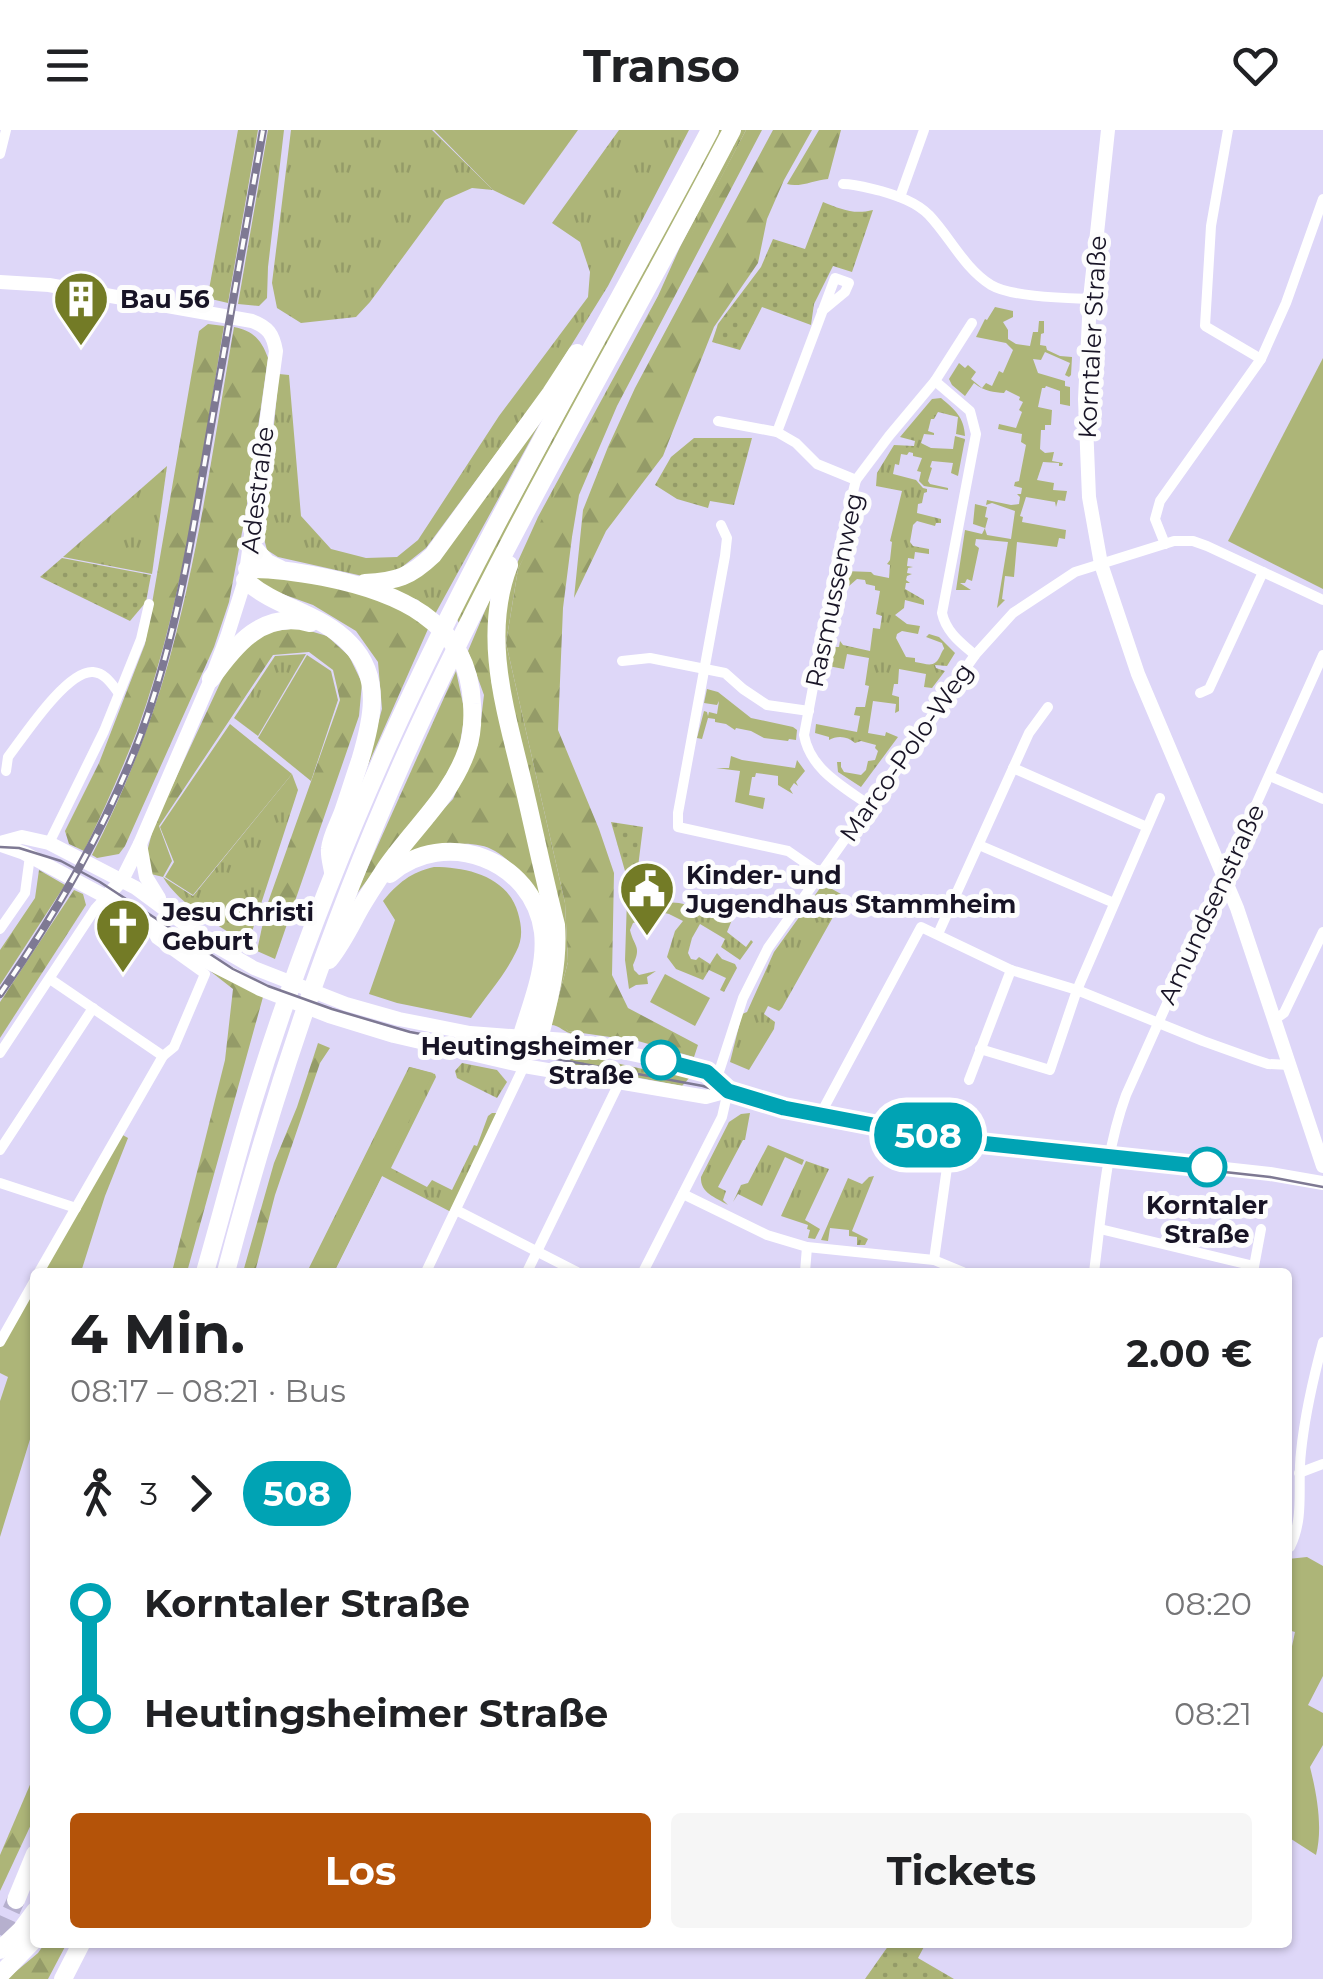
<!DOCTYPE html>
<html lang="de">
<head>
<meta charset="utf-8">
<style>
	:root { --surface:#fff; --page:#f6f6f6; --text:#202124; --muted:#757577; --accent:#b45309 }
	body { margin:0; font-family:Montserrat,sans-serif; background:var(--page); color:var(--text); height:100vh; display:flex; flex-direction:column; font-size:38px; white-space:nowrap }
	* { box-sizing:border-box; margin:0 }
	p { font-size:32px; color:var(--muted) }
	.icon { flex:none; width:55px; height:55px; fill:none; stroke:currentColor; stroke-width:2; stroke-linecap:round; stroke-linejoin:round }
	.map { position:relative; flex:1; overflow:hidden }
	.panel { position:absolute; left:30px; top:1138px; width:1262px; height:680px; display:flex; flex-direction:column; background:var(--surface); border-radius:10px; box-shadow:0 2px 8px #0004 }
	.panel>* { flex:none }
	.badge { padding:0 20px; border-radius:32px; font-size:35px; line-height:65px }
	.map>.badge { position:absolute; translate:-50% -50%; box-shadow:0 0 0 5px #fff }
	.legs { display:flex; align-items:center; gap:15px; height:110px; padding:0 40px; font-size:32px }
	.legs p { margin-inline-start:auto }
	.summary { display:flex; align-items:center; justify-content:space-between; height:170px; padding:0 40px }
	h1 { font-size:55px; font-weight:700; line-height:75px }
	.button { display:flex; gap:20px; margin-top:auto; padding:20px 40px }
	.button a { flex:1; height:115px; border-radius:10px; background:var(--accent); color:#fff; font-size:40px; font-weight:700; line-height:115px; text-align:center }
	.button a+a { background:var(--page); color:var(--text) }
	ul { padding:0 40px; list-style:none }
	li { display:flex; align-items:center; gap:35px; height:110px; font-size:38px }
	li i { display:grid; place-items:center; width:15px; height:100%; margin:0 12px; background:currentColor }
	li i::after { content:''; width:25px; height:25px; margin:-12px; border:8px solid; border-radius:50%; background:var(--surface) }
	li p { margin-inline-start:auto }
	li:first-child i { background:linear-gradient(#0000 50%,currentColor 0) }
	li:last-child i { background:linear-gradient(currentColor 50%,#0000 0) }
	header { display:flex; justify-content:space-between; align-items:center; height:130px; padding:0 40px; background:var(--surface); font-size:45px; font-weight:700 }
	.map>svg:first-child { display:block }
	.grass { fill:url(#grass-tufts) }
	.forest { fill:url(#forest-firs) }
	.park { fill:url(#park-dots) }
	.garden { fill:#adb578 }
	.lines { fill:none; stroke-linecap:round; stroke-linejoin:round }
	.highway-tunnel { stroke:#b6b0ce; stroke-width:18; stroke-dasharray:18 9; stroke-linecap:butt }
	.street { stroke:#fff; stroke-width:10 }
	.secondary { stroke:#fff; stroke-width:14 }
	.highway { stroke:#fff; stroke-width:18 }
	.tram { stroke:#7e7993; stroke-width:2.5 }
	.rail-casing { stroke:#7e7993; stroke-width:8 }
	.rail { stroke:#fdfdfd; stroke-width:4; stroke-dasharray:11; stroke-linecap:butt }
	.line-1-casing { stroke:#fff; stroke-width:22 }
	.line-1 { stroke:#00a3b4; stroke-width:15 }
	.stop-1-dot { fill:#fff; stroke:#00a3b4; stroke-width:5 }
	.labels { text-anchor:middle; dominant-baseline:central; stroke-width:10; stroke-linejoin:round; paint-order:stroke }
	.poi-label { font-size:25px; font-weight:bold; fill:#181426; stroke:#fdfdfd; text-anchor:start }
	.street-label { font-size:25px; fill:#181426; stroke:#fdfdfd }
	.stop-label { font-size:25px; font-weight:bold; fill:#181426; stroke:#fdfdfd; text-anchor:end }
</style>
</head>
<body>
<header><svg class="icon" aria-label="menu" viewBox="0 0 24 24"><path d="M4 6h16M4 12h16M4 18h16"/></svg>Transo<svg class="icon" aria-label="heart" viewBox="0 0 24 24"><path d="M12 20l-8-8c-3-5 5-10 8-4 3-6 11-1 8 4z"/></svg></header>
<div class="map">
<svg width="1323" height="1849" viewBox="0 0 1323 1849">
	<defs>
		<pattern id="grass-tufts" width="24" height="20" patternUnits="userSpaceOnUse" patternTransform="scale(2.5)"><rect width="24" height="20" fill="#adb578"/><path d="M3 7l-1-3M5 7V3M7 7l1-3M15 17l-1-3M17 17v-4M19 17l1-3" fill="none" stroke="#949b68"/></pattern>
		<pattern id="forest-firs" width="22" height="20" patternUnits="userSpaceOnUse" patternTransform="scale(2.5)"><rect width="22" height="20" fill="#adb578"/><path d="M5 1l3.5 6h-7zM16 11l3.5 6h-7z" fill="#949b68"/></pattern>
		<pattern id="park-dots" width="8" height="8" patternUnits="userSpaceOnUse" patternTransform="scale(2.5)"><rect width="8" height="8" fill="#adb578"/><path d="M2 2h.1M6 6h.1" fill="none" stroke="#949b68" stroke-width="1.8" stroke-linecap="round"/></pattern>
	</defs>
	<rect width="100%" height="100%" fill="#ded7f8"/>
	<g class="grass">
		<polygon points="238,0 258,0 228,173 211,169 208,165"/>
		<polygon points="268,0 284,0 268,137 267,168 259,176 238,174"/>
		<polygon points="291,0 432,0 493,60 472,58 445,70 370,172 356,187 301,193 277,178 272,153"/>
		<polygon points="619,0 689,0 608,156 546,256 426,418 397,441 367,447 278,427 267,420 263,405 279,244 289,245 301,386 331,419 366,428 397,427 418,410 499,286 588,167 590,142 580,112 552,93"/>
		<polygon points="719,0 724,0 459,493 456,487"/>
		<path d="M741,0H746L518,439L506,513L565,773L568,832L554,884L568,901L574,902L573,904C565,903 559,895 551,895L501,515L509,451L538,387L658,166L680,117Z"/>
		<path d="M941,268C955,280 964,287 965,306L956,304L958,287L938,282L934,289H931L928,301L934,303V305L924,304L921,313L931,318L953,319L955,306L965,309L958,346L951,343L953,333L932,331L930,337L932,338L928,351L930,354L948,358V360L924,356L919,351L921,342L917,341L922,328L913,326V323L909,322L907,325L901,324L899,335L895,334L893,344L916,350L923,358L927,359V362L924,363L922,373L918,374L917,383L941,389V393H936L935,396L917,391L913,395L910,412L913,416L929,419V424L915,422L914,429L908,428L907,436L913,437L908,438L907,443L912,444L907,446L906,450L910,453H906L905,459L924,470V475L905,470L904,478L895,485L907,494L920,496L918,504L902,501L897,504L896,508L906,527L915,528V532C928,534 935,539 941,524C945,515 945,522 942,513L926,507L929,504L939,507L955,523L947,536L935,535L936,538L945,541L932,558L924,557L926,544L899,539L898,554H894L892,565L899,567V581L895,583L896,574L873,571L868,603L885,606L886,602L898,607L861,657L838,642L837,632H841V637L844,642L861,645L866,640L868,631L875,630L878,621L875,618L876,615L861,611L855,613C848,606 837,605 829,610V607L815,603L816,594L857,602L860,586L854,585L856,577H865L869,556L865,555L869,528L847,524L844,539L828,536L832,517H839L840,511L843,515L870,521L873,498L880,499L882,486L876,484L880,461L875,460V456L866,454L865,450L857,449L849,456L843,455L845,441L871,442L874,445L889,448L890,435L887,434L890,430L892,412L890,411L902,361L876,356L877,343L894,315L914,316L915,311L900,307L932,269Z"/>
		<polygon points="547,280 434,486 418,470 385,458 419,445"/>
		<polygon points="167,336 152,444 63,427"/>
		<polygon points="306,524 258,606 234,588 275,526"/>
		<path d="M292,644L298,660L248,814C221,797 179,775 163,747L193,766Z"/>
		<polygon points="823,754 841,764 842,771 782,878 779,881 768,876 764,884 775,892 774,899 749,940 730,932 742,884 747,882 774,822"/>
		<path d="M627,769L679,773L734,785L727,802L746,817L751,810L753,812L740,830L721,817L725,809L700,794L692,808L688,823L691,829L696,830L699,827L710,834L717,823L722,829L735,834L737,838L724,862L720,860L726,848L709,840L703,850L676,839L667,827L675,801L683,791L669,784L646,779L642,774H635L631,779V786L640,791L633,793L630,800C634,817 642,816 633,835L634,840L639,845L656,841L647,847L648,854L636,855L629,859L625,830Z"/>
		<polygon points="575,924 652,941 653,939 691,946 682,956 566,934"/>
		<polygon points="462,933 497,940 507,952 497,968 457,948 455,941"/>
		<polygon points="409,937 435,944 436,947 391,1038 427,1057 432,1050 452,1060 474,1015 477,1016 488,986 492,983 497,983 451,1082 382,1046 334,1142 307,1142"/>
		<path d="M750,983L745,1010H743L718,1057L726,1061L723,1070L728,1075C715,1067 700,1063 701,1047L729,992L741,984Z"/>
		<polygon points="768,1015 804,1030 802,1035 785,1027 762,1076 738,1064 733,1072 741,1055 748,1053"/>
		<polygon points="806,1031 829,1039 805,1090 820,1099 815,1109 808,1108 810,1100 807,1099 808,1095 781,1086"/>
		<polygon points="874,1046 852,1101 868,1109 865,1115 857,1115 857,1107 849,1106 849,1100 830,1098 828,1111 821,1110 848,1048 862,1054 869,1047"/>
	</g>
	<g class="forest">
		<polygon points="746,0 762,0 617,276 579,365 572,407 563,478 558,600 599,699 614,743 612,845 628,878 698,915 694,927 638,911 568,901 559,893 554,884 568,832 565,773 506,513 518,439 549,374"/>
		<polygon points="773,0 812,0 784,50 767,89 758,133 714,197 663,326 606,401 574,468 583,380 608,317 635,258"/>
		<path d="M819,0H841L828,49C815,50 799,58 787,54Z"/>
		<path d="M208,194L224,196C201,331 184,472 137,601C121,642 103,682 84,721L69,714L65,701L99,633L145,514L199,201Z"/>
		<path d="M234,197C253,201 261,209 268,228L246,381L229,472L214,517L125,716L119,724L97,728L92,725C123,664 149,600 168,534C199,424 214,310 234,197Z"/>
		<polygon points="268,444 363,462 409,480 428,499 364,644 382,579 378,532 356,501 313,475 263,457 254,449"/>
		<path d="M490,469L491,550L543,773C529,757 515,732 495,721C470,706 429,718 402,724L453,669L478,614L484,565L468,521Z"/>
		<polygon points="300,498 327,506 349,526 362,553 359,586 275,829 257,821 266,778 340,570 333,540 309,522 273,525 159,696 172,731 163,747 147,743 147,722 154,695 229,534 251,511 273,501"/>
		<polygon points="456,541 465,583 458,625 438,658 355,766"/>
		<polygon points="39,740 65,755 0,855 0,820 35,768"/>
		<polygon points="74,760 83,764 86,775 0,908 0,872"/>
		<polygon points="210,841 263,867 187,1142 172,1142 225,930 233,859"/>
		<polygon points="318,913 330,918 320,933 275,1065 255,1142 243,1142 274,1033 297,977"/>
		<polygon points="35,1643 35,1686 0,1761 0,1725"/>
		<polygon points="45,1813 67,1813 48,1849 7,1849 38,1823"/>
	</g>
	<g class="park">
		<path d="M823,72C841,79 853,85 873,80L852,142L833,136L814,174L811,195L762,177L740,220L712,212L718,194L761,137L773,109L805,119Z"/>
		<polygon points="694,308 752,308 734,375 710,371 708,378 677,369 655,355 671,327"/>
		<polygon points="62,428 151,445 146,472 130,491 40,447"/>
		<polygon points="611,692 643,697 635,761 626,759 625,741"/>
		<polygon points="891,1812 926,1813 918,1828 954,1849 865,1849"/>
	</g>
	<g class="garden">
		<polygon points="434,0 578,0 524,75 493,60"/>
		<path d="M995,177L1013,181V187L1003,192L1008,200V209L1016,214L1030,216L1033,202H1038L1039,191H1044V203L1041,204L1040,215L1046,216L1047,220L1060,226L1072,227L1071,245L1069,247L1065,245L1070,233L1045,222L1041,230L1033,229L1038,243L1065,251V256L1070,257V276L1060,274V261L1046,256L1045,258H1042L1038,277L1052,280L1051,295H1045V300H1041L1040,319L1045,323L1054,322L1052,331L1063,333L1062,336H1059V333L1043,332L1037,350L1054,353L1053,360L1067,361L1065,371L1058,370L1056,377L1055,372L1026,367L1020,386L1023,387L1022,392L1066,400L1065,409L1059,408L1057,417L1017,412L1014,447L1005,446L1002,469L1005,470L997,478L1008,412L976,409L975,415L979,418L972,451L967,449L965,453H960L971,460H956L965,400L982,404L985,398L973,394L975,374L987,377L985,387L988,388L985,399L987,405L1011,409L1015,381L992,373L986,375L987,370L1011,375L1019,374L1020,367L1017,364H1021L1022,358L1014,356L1015,352L1019,351L1026,315L1021,312L1022,304L998,299L999,294L1016,298L1022,282L1019,280L1023,272L1019,270L1020,267L1006,260L1004,263C994,262 985,262 974,253L965,266L952,255L949,249L959,233L965,238L968,235L976,242L971,249L982,258L986,253L992,256L999,241L1003,243L1013,220L1006,213L976,207L985,189L987,190Z"/>
		<polygon points="1323,228 1323,459 1228,411"/>
		<polygon points="307,525 331,541 338,570 311,651 258,608"/>
		<polygon points="707,559 718,562 751,588 793,597 797,600 796,610 789,609 788,611 764,608 751,601 736,598 735,600 726,594 715,592 715,589 708,588 702,609 697,608 704,581 707,582 708,586 709,582 717,584 719,571 717,575 704,573"/>
		<polygon points="230,594 292,644 193,765 165,747 174,732 160,697"/>
		<polygon points="731,626 742,630 795,638 797,630 805,641 796,652 798,656 794,653 790,659 793,664 778,655 778,646 756,643 755,647 752,647 749,665 765,668 763,679 735,672 740,641 716,638 729,638"/>
		<path d="M434,737C468,737 508,747 518,783C522,797 523,809 516,822C505,845 486,866 471,888L397,873L369,864L395,790L383,771C398,753 411,742 434,737Z"/>
		<polygon points="665,844 710,868 695,896 650,872"/>
		<polygon points="410,937 433,943 334,1142 308,1142"/>
		<polygon points="121,1004 128,1008 105,1066 81,1142 42,1142"/>
		<polygon points="35,1155 35,1293 0,1407 0,1271 8,1247 0,1243 0,1215"/>
		<path d="M1307,1427L1323,1436V1546L1308,1575L1323,1583V1615L1310,1637C1317,1665 1323,1698 1316,1725L1288,1707V1535L1295,1502L1288,1500V1429Z"/>
	</g>
	<g class="lines">
		<polyline class="highway-tunnel" points="0,1805 16,1770"/>
		<g class="street">
			<polyline points="1228,0 1211,96 1205,196 1261,229"/>
			<polyline points="0,24 6,0"/>
			<path d="M843,54C856,54 868,58 881,61C898,66 916,72 929,85C950,107 964,138 991,155C1011,167 1065,168 1090,169"/>
			<polyline points="900,67 924,0"/>
			<path d="M935,251L970,281L976,304L942,483C946,502 961,513 975,525"/>
			<polyline points="718,291 777,302 796,313 817,334 856,350"/>
			<polyline points="777,302 835,148 849,153 845,162 822,181"/>
			<polyline points="721,395 727,408 725,426 678,683 678,697 788,721 820,743"/>
			<polyline points="1165,414 1155,389 1160,371 1261,229 1286,173 1323,69"/>
			<polyline points="622,531 650,528 725,543 743,559 767,575 809,581"/>
			<polyline points="1200,563 1209,559 1263,442"/>
			<polyline points="1013,638 1147,697"/>
			<path d="M6,641L8,627C24,606 67,540 93,542C105,543 111,553 118,562"/>
			<polyline points="1270,646 1323,669"/>
			<path d="M869,675C842,656 810,639 804,605L840,414L856,350L889,306L935,251L972,193"/>
			<polyline points="49,713 104,601 141,509 149,474"/>
			<polyline points="979,715 1114,773"/>
			<polyline points="0,799 25,763 30,726"/>
			<polyline points="938,804 1029,603 1048,577"/>
			<polyline points="50,849 163,926"/>
			<polyline points="1274,890 1284,883 1323,802"/>
			<polyline points="980,919 1050,940 1077,860 1160,668"/>
			<polyline points="0,923 95,779 106,767"/>
			<polyline points="969,950 1011,840"/>
			<polyline points="715,954 743,868 768,818 975,525 1013,483 1075,442 1174,411 1193,411 1207,416 1323,470"/>
			<polyline points="820,985 921,797 1011,840 1077,860 1203,911 1256,930 1268,934 1290,935"/>
			<polyline points="0,1020 93,878"/>
			<polyline points="0,1053 76,1078"/>
			<polyline points="683,1064 767,1105 807,1117 934,1130 963,1142"/>
			<polyline points="456,1080 577,1142"/>
			<polyline points="1100,1099 1254,1136"/>
			<polyline points="934,1130 951,1009"/>
			<polyline points="39,1142 163,926 174,917 205,844 156,809 149,795"/>
			<polyline points="426,1142 524,936"/>
			<polyline points="527,1142 619,953"/>
			<polyline points="643,1142 722,987 728,961"/>
			<polyline points="805,1142 807,1117"/>
			<path d="M1094,1142C1102,1082 1105,1022 1126,965L1323,525"/>
			<polyline points="1253,1142 1261,1099"/>
			<polyline points="0,1212 35,1150"/>
			<polyline points="1299,1343 1323,1334"/>
			<path d="M1288,1416L1290,1417C1305,1387 1297,1355 1301,1322C1305,1283 1313,1249 1323,1212"/>
			<polyline points="1036,1813 1036,1812"/>
		</g>
		<g class="secondary">
			<polyline points="1108,0 1090,169 1085,269 1089,367 1101,434 1138,544 1237,778 1323,1036"/>
			<path d="M0,152L49,155L252,191C268,197 273,204 276,221L245,450L227,507L211,549L140,714L122,750L106,767"/>
			<polyline points="0,713 22,707 49,713 136,758 209,812 254,838 346,874 399,889 470,903 566,910 687,936 707,941 728,961 765,973 951,1009 1270,1044 1323,1053"/>
			<polyline points="140,714 146,747 159,768"/>
			<polyline points="1,715 24,723 125,777 200,828 260,859 329,886 394,906 524,936 706,967 728,961"/>
		</g>
		<g class="highway">
			<polyline points="251,415 267,433 280,439"/>
			<path d="M509,435C481,507 506,581 523,653C534,700 544,748 556,795C559,834 549,871 539,909"/>
			<path d="M247,439C273,438 297,442 323,447C394,461 469,490 472,574C473,589 472,606 467,620C451,667 413,698 385,739C376,753 365,769 357,784C348,801 341,815 329,830"/>
			<path d="M245,450C276,478 321,483 350,514C383,548 372,591 360,631C354,648 349,665 343,682C339,693 331,707 330,719C329,725 332,735 333,742"/>
			<path d="M365,453C397,451 410,447 433,425L551,263L577,223"/>
			<path d="M211,549C235,515 263,480 310,493"/>
			<path d="M390,744C445,697 533,729 543,802C547,838 531,875 521,908"/>
			<path d="M205,1142C221,1087 235,1031 252,975C289,853 336,732 388,615C483,404 602,205 710,0"/>
			<path d="M226,1142C273,963 333,785 410,615C506,404 625,205 732,0"/>
			<polyline points="16,1770 35,1724"/>
			<polyline points="0,1820 21,1800 35,1781"/>
			<polyline points="0,1845 35,1809"/>
			<polyline points="63,1849 82,1812"/>
		</g>
		<polyline class="tram" points="0,717 19,718 61,731 100,752 233,839 268,856 332,879 410,902 703,956 765,976 951,1012 1270,1047 1323,1057"/>
		<g class="rail-casing">
			<path id="rail" d="M0,864C57,782 106,698 141,604C176,508 192,407 209,307C227,205 245,102 263,0"/>
		</g>
		<use href="#rail" class="rail"/>
	</g>
	<g class="lines">
		<g class="line-1-casing">
			<polyline id="line-1" points="661,930 707,942 728,961 784,978 952,1010 1207,1037"/>
		</g>
		<use href="#line-1" class="line-1"/>
	</g>
	<defs>
		<g id="building-pin" transform="scale(2.875)"><path d="M0 17L-7.5 6A9.5 9.5 0 1 1 7.5 6Z" fill="#737b26" stroke="#fdfdfd"/><path d="M-4-6H4V6H1V3H-1V6H-4ZM-2.5-4.3h1.7v1.8h-1.7ZM.8-4.3h1.7v1.8H.8ZM-2.5-1h1.7V.8h-1.7ZM.8-1h1.7V.8H.8Z" fill="#fff"/></g>
		<g id="civic-pin" transform="scale(2.875)"><path d="M0 17L-7.5 6A9.5 9.5 0 1 1 7.5 6Z" fill="#737b26" stroke="#fdfdfd"/><path d="M-.6-6.5H3V-4.5H.6V-3L4-1V1h2V6H-6V1h2V-1L-.6-3ZM-1.2 2.5V6h2.4V2.5Z" fill="#fff"/></g>
		<g id="church-pin" transform="scale(2.875)"><path d="M0 17L-7.5 6A9.5 9.5 0 1 1 7.5 6Z" fill="#737b26" stroke="#fdfdfd"/><path d="M-1.2-6h2.4v3.5h3.3v2.4h-3.3V6h-2.4V-.1h-3.3v-2.4h3.3Z" fill="#fff"/></g>
	</defs>
	<g fill-rule="evenodd">
		<use href="#building-pin" x="81" y="169"/>
		<use href="#civic-pin" x="647" y="759"/>
		<use href="#church-pin" x="123" y="796"/>
	</g>
	<g class="stop-1-dot">
		<circle cx="661" cy="930" r="18"/>
		<circle cx="1207" cy="1037" r="18"/>
	</g>
	<g class="labels">
		<g class="poi-label">
			<text x="120" y="169">Bau 56</text>
			<text x="686" y="745">Kinder- und<tspan x="686" dy="29">Jugendhaus Stammheim</tspan></text>
			<text x="162" y="782">Jesu Christi<tspan x="162" dy="29">Geburt</tspan></text>
		</g>
		<g class="street-label">
			<text transform="translate(1092 207) rotate(-87)">Korntaler Straße</text>
			<text transform="translate(257 360) rotate(-83)">Adestraße</text>
			<text transform="translate(834 460) rotate(-78)">Rasmussenweg</text>
			<text transform="translate(906 622) rotate(-55)">Marco-Polo-Weg</text>
			<text transform="translate(1211 774) rotate(-65)">Amundsenstraße</text>
		</g>
		<g class="stop-label">
			<text x="634" y="916">Heutingsheimer<tspan x="634" dy="29">Straße</tspan></text>
			<text x="1207" y="1075" text-anchor="middle">Korntaler<tspan x="1207" dy="29">Straße</tspan></text>
		</g>
	</g>
</svg>
<b class="badge" style="left:928px;top:1005px;background:#00a3b4;color:#fff">508</b>
<section class="panel">
<div class="summary"><div><h1>4 Min.</h1><p>08:17 – 08:21 · Bus</p></div><b>2.00 €</b></div>
<div class="legs"><svg class="icon" aria-label="walk" viewBox="0 0 24 24"><circle cx="13" cy="4" r="2"/><path d="M13 8l-2 6 4 7M11 14l-3 7M7 12l3-4h3l4 4"/></svg>3<svg class="icon" aria-label="forward" viewBox="0 0 24 24"><path d="M9 5l7 7-7 7"/></svg><b class="badge" style="background:#00a3b4;color:#fff">508</b></div>
<ul>
<li><i style="color:#00a3b4"></i><b>Korntaler Straße</b><p>08:20</p></li>
<li><i style="color:#00a3b4"></i><b>Heutingsheimer Straße</b><p>08:21</p></li>
</ul>
<div class="button"><a>Los</a><a>Tickets</a></div>
</section>
</div>
</body>
</html>
